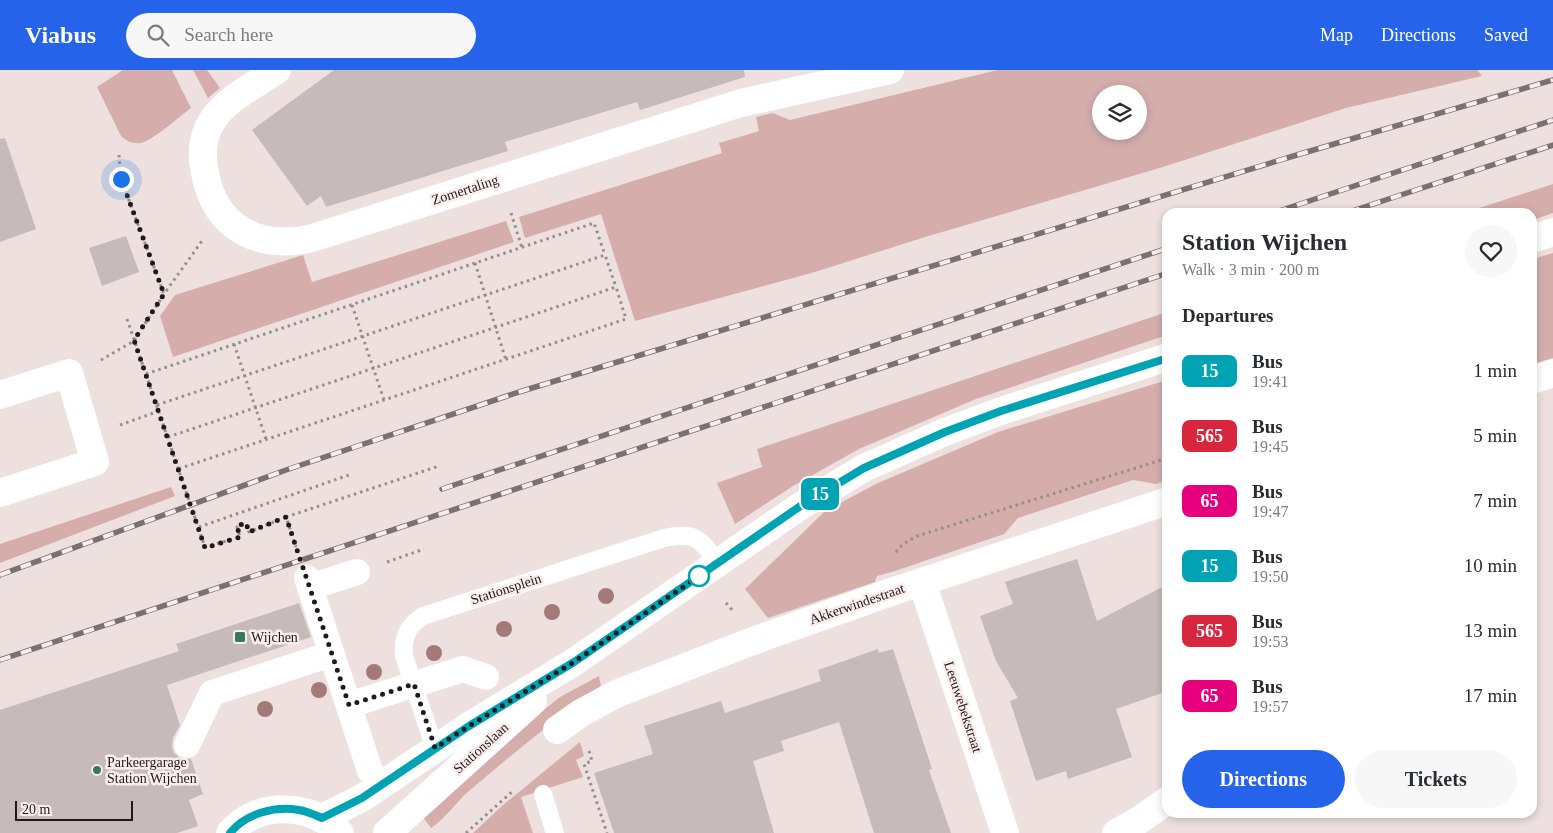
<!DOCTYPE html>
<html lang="en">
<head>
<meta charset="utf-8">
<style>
	:root { --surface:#fff; --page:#f7f7f7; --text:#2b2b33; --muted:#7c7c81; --accent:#2563eb }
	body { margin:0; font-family:"Times New Roman",serif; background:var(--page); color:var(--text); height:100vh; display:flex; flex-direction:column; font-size:19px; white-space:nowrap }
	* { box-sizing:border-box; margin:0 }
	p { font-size:16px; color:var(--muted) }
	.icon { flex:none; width:28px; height:28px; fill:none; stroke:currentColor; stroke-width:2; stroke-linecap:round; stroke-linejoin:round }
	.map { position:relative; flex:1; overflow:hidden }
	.side { position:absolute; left:1162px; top:138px; width:375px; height:610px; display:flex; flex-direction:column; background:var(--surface); border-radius:15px; box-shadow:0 2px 8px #0003 }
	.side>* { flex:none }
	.badge { padding:0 10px; border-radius:8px; font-size:18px; line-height:32px }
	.buttons { position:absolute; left:1092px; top:15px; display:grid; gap:10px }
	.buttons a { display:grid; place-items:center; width:55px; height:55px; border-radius:50%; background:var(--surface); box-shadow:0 2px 8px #0003; font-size:25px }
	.scale { position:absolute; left:15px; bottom:12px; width:118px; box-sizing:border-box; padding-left:5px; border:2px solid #1f1b1a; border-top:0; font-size:14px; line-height:18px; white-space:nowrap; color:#1f1b1a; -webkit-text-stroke:4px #fbeded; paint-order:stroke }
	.you { position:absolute; width:25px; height:25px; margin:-12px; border:4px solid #fff; border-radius:50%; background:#1a73e8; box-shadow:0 0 0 8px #1a73e833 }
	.map>.badge { position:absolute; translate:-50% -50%; box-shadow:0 0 0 2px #fff }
	h2 { padding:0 20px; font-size:19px; line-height:45px }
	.round { display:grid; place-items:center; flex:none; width:52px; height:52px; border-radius:26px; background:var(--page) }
	.summary { display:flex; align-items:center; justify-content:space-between; height:85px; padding:0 20px }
	h1 { font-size:24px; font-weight:800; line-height:38px }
	.cta { display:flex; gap:10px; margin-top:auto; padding:10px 20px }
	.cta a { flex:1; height:58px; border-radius:30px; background:var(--accent); color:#fff; font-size:20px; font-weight:800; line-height:58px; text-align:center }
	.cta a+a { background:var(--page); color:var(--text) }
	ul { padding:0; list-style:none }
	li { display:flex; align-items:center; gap:15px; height:65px; padding:0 20px }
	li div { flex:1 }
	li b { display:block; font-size:19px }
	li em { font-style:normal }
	li .badge { min-width:55px; font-weight:700; text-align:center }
	header { display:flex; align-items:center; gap:30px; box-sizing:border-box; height:70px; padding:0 25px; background:var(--accent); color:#fff }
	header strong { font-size:24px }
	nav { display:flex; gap:28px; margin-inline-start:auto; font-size:18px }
	.search { width:350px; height:45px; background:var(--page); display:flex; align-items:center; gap:12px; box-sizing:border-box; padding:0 18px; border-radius:28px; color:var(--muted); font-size:19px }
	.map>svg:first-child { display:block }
	.green { fill:#d5aeac; fill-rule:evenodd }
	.building { fill:#c7baba }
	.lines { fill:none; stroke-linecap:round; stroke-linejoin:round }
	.path { stroke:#968d8c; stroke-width:3; stroke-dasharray:2.5 4; stroke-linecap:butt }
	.service { stroke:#fff; stroke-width:18 }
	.pedestrian { stroke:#fff; stroke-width:26 }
	.minor { stroke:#fff; stroke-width:28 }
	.tertiary { stroke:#fff; stroke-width:28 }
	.rail-casing { stroke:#7a7271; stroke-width:5.5 }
	.rail { stroke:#fbeded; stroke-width:4; stroke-dasharray:11; stroke-linecap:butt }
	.tree { fill:#a4797a }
	.line-casing { stroke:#fff; stroke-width:11 }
	.line { stroke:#00a3b4; stroke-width:8 }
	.walk { stroke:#1f1b1a; stroke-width:5; stroke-dasharray:0 9 }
	.stop-dot { fill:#fff; stroke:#00a3b4; stroke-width:2.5 }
	.poi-dot { fill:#397764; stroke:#fbeded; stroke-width:2 }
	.labels { text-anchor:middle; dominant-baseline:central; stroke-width:5; stroke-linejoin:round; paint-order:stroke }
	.street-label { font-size:14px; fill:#1f1b1a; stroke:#fbeded }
	.poi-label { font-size:14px; fill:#1f1b1a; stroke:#fbeded; text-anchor:start }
</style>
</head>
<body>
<header>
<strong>Viabus</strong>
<div class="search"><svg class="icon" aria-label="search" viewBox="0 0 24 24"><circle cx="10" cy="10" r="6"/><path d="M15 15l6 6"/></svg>Search here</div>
<nav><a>Map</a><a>Directions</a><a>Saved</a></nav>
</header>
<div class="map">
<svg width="1553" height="763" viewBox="0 0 1553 763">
	<rect width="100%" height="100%" fill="#ede0df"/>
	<g class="green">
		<path d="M123,0H172L191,38C179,47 159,65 146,71C137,76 127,72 121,66L97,17Z"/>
		<polygon points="193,0 207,0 220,18 208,28"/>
		<path d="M998,0H1477L1482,6L1346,38L1163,97L925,167L815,202L635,251L601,144L525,168L519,147L722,83L719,73L759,61L756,47L773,43L790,50ZM1101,24H1139V61H1101Z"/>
		<polygon points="1553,114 1553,143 1533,150 1532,142 1467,142"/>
		<polygon points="506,151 514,172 173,287 160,246 175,225 303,185 312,212"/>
		<polygon points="1553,183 1553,288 1533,294 1533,189"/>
		<polygon points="1167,242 1167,265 976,329 859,379 793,416 735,454 717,413 762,397 757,379"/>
		<polygon points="1167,310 1167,410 1156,414 1133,410 1018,448 1004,464 895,501 877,506 875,512 768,548 745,519 825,441 878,413 998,362"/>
		<polygon points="171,417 175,426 0,493 0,474"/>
		<path d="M599,606L601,616C556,649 512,684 469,721C456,732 446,748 431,758L422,746L519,660L560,627Z"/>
		<polygon points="580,672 584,686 576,690 583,707 521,727 533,763 473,763 503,735"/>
	</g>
	<g class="building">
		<polygon points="334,0 744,0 745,7 640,40 637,32 505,72 508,81 326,137 321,126 307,136 252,60"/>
		<polygon points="5,68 36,159 0,172 0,69"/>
		<polygon points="126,166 139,202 102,216 89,178"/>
		<polygon points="1077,489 1097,551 1168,514 1168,621 1116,639 1132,687 1068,709 1066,701 1036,711 1010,631 1018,628 996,591 980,546 1013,534 1005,512"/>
		<polygon points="299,533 311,567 167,615 180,655 173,668 172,677 174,683 180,688 191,689 203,724 189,730 198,756 177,763 0,763 0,640 179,581 176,574"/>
		<polygon points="878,579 879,583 893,579 932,699 929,700 951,763 874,763 839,652 781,671 784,681 753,691 774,763 614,763 594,703 653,684 644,656 721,631 725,643 821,611 818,600"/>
	</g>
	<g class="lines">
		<g class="path">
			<polyline points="119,85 121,109 164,224"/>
			<polyline points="511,143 522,178"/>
			<polyline points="475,193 506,290"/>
			<polyline points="352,235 384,330"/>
			<polyline points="127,249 205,477 240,467 237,457 246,453 249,462 286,447 296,477"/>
			<polyline points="234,274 266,369"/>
			<polyline points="101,290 134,271 164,224 202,171"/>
			<polyline points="146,304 594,153 605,185"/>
			<polyline points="157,335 605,185 616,217"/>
			<polyline points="120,355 159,341"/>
			<polyline points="168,367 616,217 626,249 178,399"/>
			<polyline points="286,447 439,396"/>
			<polyline points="199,457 349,405"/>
			<polyline points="896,482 903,474 917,466 1168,388"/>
			<polyline points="387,492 424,479"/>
			<polyline points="726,533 734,542"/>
			<polyline points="589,681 592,691 584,694 607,763"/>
			<polyline points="466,763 514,720"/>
		</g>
		<g class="service">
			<path d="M435,679L404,586C402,567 408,556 423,546L664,468C697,462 699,468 718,493"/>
			<polyline points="543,724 555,763"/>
		</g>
		<g class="pedestrian">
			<polyline points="307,508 370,701 375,707"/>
			<polyline points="310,517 357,502"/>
			<polyline points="349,635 463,599 486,607"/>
			<polyline points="187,675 212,623 331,584"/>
		</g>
		<g class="minor">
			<path d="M277,0C255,15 226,29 212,51C202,67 201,85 205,103C215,157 256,179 309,169L741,33L890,0"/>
			<polyline points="1532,310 1553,303"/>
			<polyline points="0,325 69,303 95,392 0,423"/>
			<polyline points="922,512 1005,763"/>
			<polyline points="557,660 581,643 616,624 750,572 891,522 1168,431"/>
			<polyline points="1116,763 1138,751 1168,730"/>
		</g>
		<g class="tertiary">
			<polyline points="1532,169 1553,162"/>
			<polyline points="322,748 362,728 469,656 574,592 799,437 864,398 945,362 1001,341 1168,287"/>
			<path d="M230,763C257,730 313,733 340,763"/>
			<polyline points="387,763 533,631"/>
		</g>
		<g class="rail-casing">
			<g id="rail">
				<polyline points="1276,142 1553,50"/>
				<polyline points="1349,142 1553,75"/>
				<polyline points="442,419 1168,178"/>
				<polyline points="0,505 286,400 519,322 1300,84 1553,10"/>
				<polyline points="0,590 1168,203"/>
			</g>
		</g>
		<use href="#rail" class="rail"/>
	</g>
	<g class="tree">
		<circle cx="606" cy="526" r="8"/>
		<circle cx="552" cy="542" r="8"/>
		<circle cx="504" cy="559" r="8"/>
		<circle cx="434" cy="583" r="8"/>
		<circle cx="374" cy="602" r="8"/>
		<circle cx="319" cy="620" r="8"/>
		<circle cx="265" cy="639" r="8"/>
	</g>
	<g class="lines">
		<g class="line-casing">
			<path id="line" d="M230,763C246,743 275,736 299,740C307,741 315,745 322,748L362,728L469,656L574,592L799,437L864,398L945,362L1001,341L1168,288"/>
		</g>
		<use href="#line" class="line"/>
		<polyline class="walk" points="121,109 164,224 134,270 205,478 240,467 237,456 246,453 249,462 286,447 349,635 414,614 435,678 469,656 574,592 702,504 699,506"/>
	</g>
	<circle class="stop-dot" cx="699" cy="506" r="10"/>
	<g class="poi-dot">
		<rect x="234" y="561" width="12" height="12" rx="2.5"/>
		<circle cx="97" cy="700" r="5"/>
	</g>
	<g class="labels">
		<g class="street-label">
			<text transform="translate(465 120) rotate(-18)">Zomertaling</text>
			<text transform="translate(506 519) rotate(-18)">Stationsplein</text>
			<text transform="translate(857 534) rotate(-19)">Akkerwindestraat</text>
			<text transform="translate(963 637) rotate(72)">Leeuwebekstraat</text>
			<text transform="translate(481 678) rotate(-42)">Stationslaan</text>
		</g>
		<g class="poi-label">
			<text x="251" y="567">Wijchen</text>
			<text x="107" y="692">Parkeergarage<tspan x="107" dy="16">Station Wijchen</tspan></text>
		</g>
	</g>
</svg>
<div class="buttons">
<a><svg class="icon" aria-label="layers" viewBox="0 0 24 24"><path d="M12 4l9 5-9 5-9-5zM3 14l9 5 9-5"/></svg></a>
</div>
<div class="scale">20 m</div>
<div class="you" style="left:121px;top:109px"></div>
<b class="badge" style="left:820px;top:424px;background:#00a3b4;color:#fff">15</b>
<section class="side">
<div class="summary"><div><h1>Station Wijchen</h1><p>Walk · 3 min · 200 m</p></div><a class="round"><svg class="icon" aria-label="heart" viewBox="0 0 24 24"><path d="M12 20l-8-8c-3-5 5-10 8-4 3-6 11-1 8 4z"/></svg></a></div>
<h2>Departures</h2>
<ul>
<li><span class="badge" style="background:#00a3b4;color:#fff">15</span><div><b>Bus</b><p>19:41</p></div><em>1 min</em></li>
<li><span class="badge" style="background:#d7263d;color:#fff">565</span><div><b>Bus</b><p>19:45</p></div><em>5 min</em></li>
<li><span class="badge" style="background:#e6007e;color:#fff">65</span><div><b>Bus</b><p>19:47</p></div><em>7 min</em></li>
<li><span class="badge" style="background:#00a3b4;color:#fff">15</span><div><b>Bus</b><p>19:50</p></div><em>10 min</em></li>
<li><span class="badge" style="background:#d7263d;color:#fff">565</span><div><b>Bus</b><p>19:53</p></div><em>13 min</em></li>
<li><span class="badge" style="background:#e6007e;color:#fff">65</span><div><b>Bus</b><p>19:57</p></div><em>17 min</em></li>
</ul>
<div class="cta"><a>Directions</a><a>Tickets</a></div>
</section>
</div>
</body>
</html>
